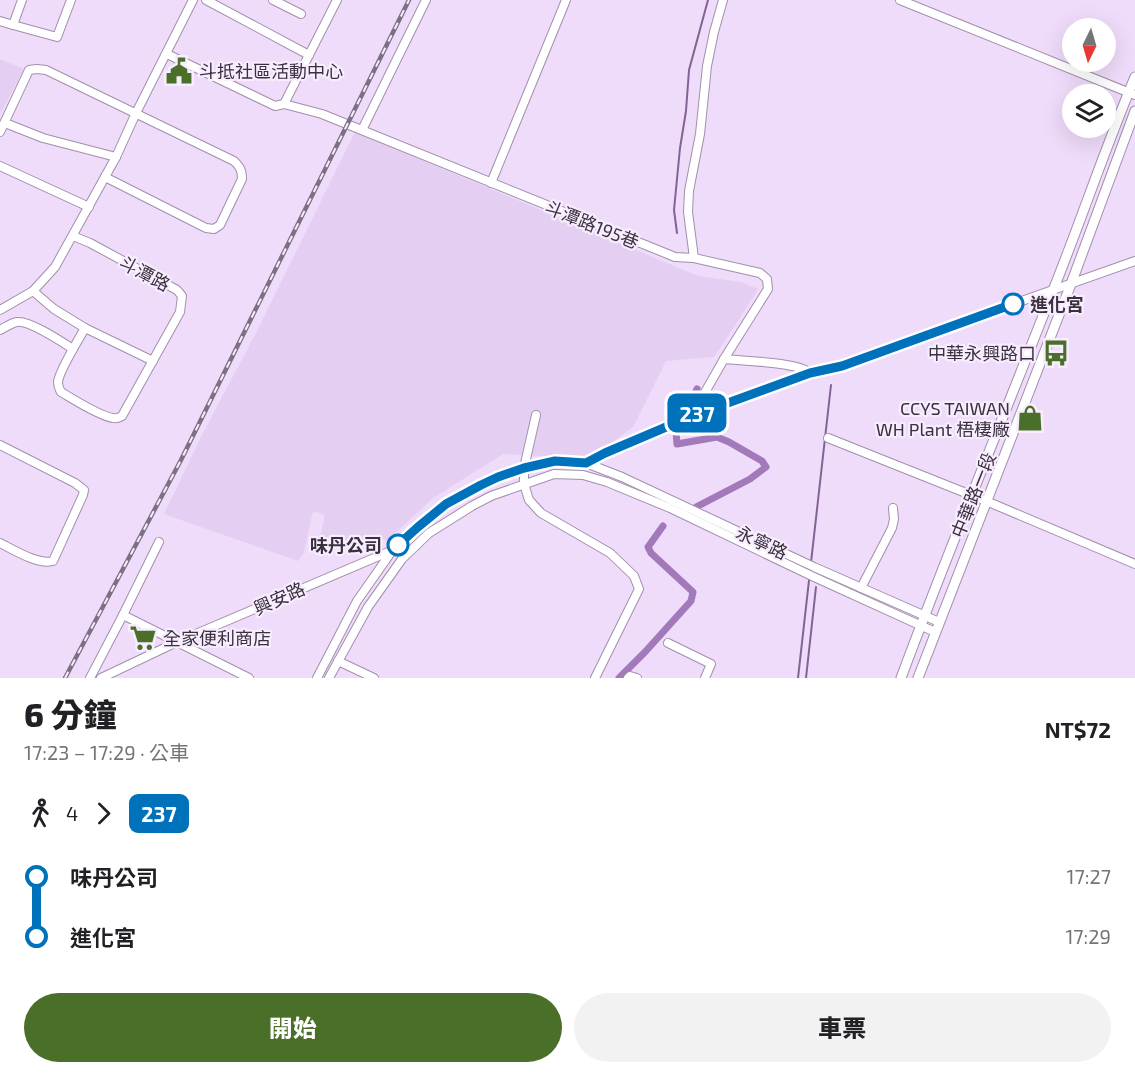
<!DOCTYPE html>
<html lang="zh-TW">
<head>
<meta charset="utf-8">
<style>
	:root { --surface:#fff; --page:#f2f2f2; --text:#202124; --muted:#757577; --accent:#496f29 }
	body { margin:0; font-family:"Exo 2","Noto Sans TC",sans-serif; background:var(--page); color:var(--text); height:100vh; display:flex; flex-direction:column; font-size:22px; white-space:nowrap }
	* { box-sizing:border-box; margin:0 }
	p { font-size:20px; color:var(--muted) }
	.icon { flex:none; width:33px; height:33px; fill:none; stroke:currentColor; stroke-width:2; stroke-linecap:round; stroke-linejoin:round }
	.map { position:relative; height:678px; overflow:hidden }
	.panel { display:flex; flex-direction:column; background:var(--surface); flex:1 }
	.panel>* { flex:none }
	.badge { padding:0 12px; border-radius:9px; font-size:21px; line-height:39px }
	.needle { width:39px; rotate:185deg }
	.fabs { position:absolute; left:1062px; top:18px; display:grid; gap:12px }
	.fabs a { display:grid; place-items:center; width:54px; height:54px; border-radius:50%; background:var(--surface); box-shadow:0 6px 24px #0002; font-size:30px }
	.map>.badge { position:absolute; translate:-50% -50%; box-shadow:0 0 0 3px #fff }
	.legs { display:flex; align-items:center; gap:9px; height:66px; padding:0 24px; font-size:20px }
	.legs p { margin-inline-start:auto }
	.head { display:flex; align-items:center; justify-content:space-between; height:102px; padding:0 24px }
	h1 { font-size:33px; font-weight:800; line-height:45px }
	.button { display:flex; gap:12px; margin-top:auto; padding:12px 24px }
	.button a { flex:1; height:69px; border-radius:36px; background:var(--accent); color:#fff; font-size:24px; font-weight:800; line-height:69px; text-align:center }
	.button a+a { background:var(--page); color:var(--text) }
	ul { padding:0 24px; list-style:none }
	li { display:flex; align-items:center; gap:21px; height:60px; font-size:22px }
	li i { display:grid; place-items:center; width:9px; height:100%; margin:0 8px; background:currentColor }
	li i::after { content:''; width:15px; height:15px; margin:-8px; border:4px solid; border-radius:50%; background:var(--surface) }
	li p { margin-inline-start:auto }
	li:first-child i { background:linear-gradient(#0000 50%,currentColor 0) }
	li:last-child i { background:linear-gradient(currentColor 50%,#0000 0) }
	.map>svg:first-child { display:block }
	.built { fill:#e4cef2 }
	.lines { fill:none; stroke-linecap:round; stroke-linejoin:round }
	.stream { stroke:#826494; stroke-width:2 }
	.canal { stroke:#a279b9; stroke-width:7 }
	.minor-casing { stroke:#a18fac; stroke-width:10 }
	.major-casing { stroke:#a18fac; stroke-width:11 }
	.minor { stroke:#fff; stroke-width:8 }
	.major { stroke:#fff; stroke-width:9 }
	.rail-casing { stroke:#7c7083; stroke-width:4.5 }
	.rail { stroke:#f8ecff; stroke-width:2; stroke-dasharray:7; stroke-linecap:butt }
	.line-1-casing { stroke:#fff; stroke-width:14 }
	.line-1 { stroke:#0072bc; stroke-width:9 }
	.stop-1-dot { fill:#fff; stroke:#0072bc; stroke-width:3 }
	.labels { text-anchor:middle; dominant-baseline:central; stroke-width:4.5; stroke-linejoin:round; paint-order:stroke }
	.poi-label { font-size:18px; fill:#39323e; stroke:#f8ecff; text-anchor:start }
	.street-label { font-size:18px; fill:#39323e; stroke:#f8ecff }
	.stop-label { font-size:18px; font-weight:bold; fill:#39323e; stroke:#f8ecff; text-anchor:start }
</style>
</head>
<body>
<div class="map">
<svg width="1135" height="678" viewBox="0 0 1135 678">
	<rect width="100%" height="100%" fill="#efdbfa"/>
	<g class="built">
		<polygon points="0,59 24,69 0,114"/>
		<polygon points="355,132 698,276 741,282 758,289 734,327 714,357 666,361 633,427 590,458 503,454 433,498 388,540 368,538 338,541 320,538 325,515 313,511 304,552 298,561 164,514 202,435 257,331"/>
	</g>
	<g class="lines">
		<g class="stream">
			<polyline points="677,233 674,210 680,148 686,111 689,70 708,0"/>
			<polyline points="798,678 831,385"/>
			<polyline points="806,678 816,587"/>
		</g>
		<g class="canal">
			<polyline points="683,418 697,389"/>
			<polyline points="676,432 677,444 717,437 729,442 762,461 766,467 750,479 696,507"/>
			<polyline points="619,678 645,652 691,601 693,592 651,553 648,547 663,526"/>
		</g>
		<g class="minor-casing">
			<g id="minor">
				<polyline points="206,0 309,55"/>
				<polyline points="273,0 301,14"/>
				<polyline points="900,0 1135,95"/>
				<polyline points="0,21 13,25 22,0"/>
				<polyline points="13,25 57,37 71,0"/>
				<polyline points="167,54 275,106 284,104 322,114 675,257 694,258"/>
				<polyline points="284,104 337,0"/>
				<polyline points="5,123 43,138 116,157"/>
				<polyline points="362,130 426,0"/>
				<path d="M0,132L29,70L37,69L46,70L234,161C240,167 242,170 242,179L220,225L214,229L206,228L105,177"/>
				<polyline points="0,166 89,207"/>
				<polyline points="491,183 566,0"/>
				<path d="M73,236L90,243L177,290L182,296L180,312L122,416C118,418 117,419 113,418C99,416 73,399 61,392C59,388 58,387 58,382C59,371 79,339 85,328"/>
				<polyline points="33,291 54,309 85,328 153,361"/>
				<polyline points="0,310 33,291 55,267 116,157 136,113 193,0"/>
				<path d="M0,330C6,327 11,323 17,322C29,320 62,342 73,349"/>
				<path d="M724,359C743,361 798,362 810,373"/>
				<polyline points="536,415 524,468 524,484 529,500 541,513 610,553 634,576 639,589 595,678"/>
				<polyline points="692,415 724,359 768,289 767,279 760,273 694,258 688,212 689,191 700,134 707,66 714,32 723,0"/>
				<polyline points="828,438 986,501 1135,564"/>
				<path d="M0,445L75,483L84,490L83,495L53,561C38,565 14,550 0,543"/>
				<polyline points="586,463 622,477 814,567 939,622"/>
				<polyline points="861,588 892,528 894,519 893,508"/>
				<polyline points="123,615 249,678"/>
				<polyline points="668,643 711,664 705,678"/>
				<polyline points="338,661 374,678"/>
				<polyline points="90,678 123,615 159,542"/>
				<polyline points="101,678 177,642 393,550 418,527 446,504 481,485 498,477 524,468 555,461 586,463 605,453 692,415 810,373 842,366 917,338 1135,261"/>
				<polyline points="317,678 357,601 392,551"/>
				<polyline points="329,678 368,607 402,559 429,533 472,506 491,496 554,474 583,475 607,482 670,508 814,577 935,632"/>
				<polyline points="628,678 630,676 637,678"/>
			</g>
		</g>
		<g class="major-casing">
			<g id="major">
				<path d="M901,678C949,549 1002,421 1052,293C1081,221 1105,148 1135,77"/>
				<polyline points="918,678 1071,284 1135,111"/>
			</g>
		</g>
		<use href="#minor" class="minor"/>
		<use href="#major" class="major"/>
		<g class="rail-casing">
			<polyline id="rail" points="65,678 181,460 409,0"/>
		</g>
		<use href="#rail" class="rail"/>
	</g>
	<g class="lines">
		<g class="line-1-casing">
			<polyline id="line-1" points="398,545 418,527 446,504 481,485 498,477 524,468 555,461 586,463 605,453 692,416 810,373 842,366 1013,304"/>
		</g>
		<use href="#line-1" class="line-1"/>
	</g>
	<defs>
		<g id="civic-bare" transform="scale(2.07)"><path d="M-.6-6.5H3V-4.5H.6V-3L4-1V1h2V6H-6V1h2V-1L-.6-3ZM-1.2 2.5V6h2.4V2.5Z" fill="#496f29" stroke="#f8ecff" stroke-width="2.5" paint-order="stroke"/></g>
		<g id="bus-bare" transform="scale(2.07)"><path d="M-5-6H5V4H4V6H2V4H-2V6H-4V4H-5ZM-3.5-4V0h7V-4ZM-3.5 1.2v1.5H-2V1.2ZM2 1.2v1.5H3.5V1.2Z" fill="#496f29" stroke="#f8ecff" stroke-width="2.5" paint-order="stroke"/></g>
		<g id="shop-bare" transform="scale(2.07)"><path d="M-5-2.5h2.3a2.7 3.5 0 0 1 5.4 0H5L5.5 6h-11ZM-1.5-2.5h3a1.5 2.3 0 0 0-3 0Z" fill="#496f29" stroke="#f8ecff" stroke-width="2.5" paint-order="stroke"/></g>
		<g id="supermarket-bare" transform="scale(2.07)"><path d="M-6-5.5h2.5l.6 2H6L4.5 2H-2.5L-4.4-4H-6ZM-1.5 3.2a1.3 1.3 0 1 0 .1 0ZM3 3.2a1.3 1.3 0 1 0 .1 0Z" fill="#496f29" stroke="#f8ecff" stroke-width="2.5" paint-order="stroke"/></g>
	</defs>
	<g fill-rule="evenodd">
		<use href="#civic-bare" x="179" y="71"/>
		<use href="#bus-bare" x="1056" y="353"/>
		<use href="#shop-bare" x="1030" y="418"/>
		<use href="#supermarket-bare" x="143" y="638"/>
	</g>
	<g class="stop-1-dot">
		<circle cx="1013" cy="304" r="10"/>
		<circle cx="398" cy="545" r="10"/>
	</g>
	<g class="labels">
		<g class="poi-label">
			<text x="199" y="71">斗抵社區活動中心</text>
			<text x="1036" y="353" text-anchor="end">中華永興路口</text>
			<text x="1010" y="408" text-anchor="end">CCYS TAIWAN<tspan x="1010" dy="21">WH Plant 梧棲廠</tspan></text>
			<text x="163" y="638">全家便利商店</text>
		</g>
		<g class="street-label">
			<text transform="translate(592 224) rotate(22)">斗潭路195巷</text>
			<text transform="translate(145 273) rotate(28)">斗潭路</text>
			<text transform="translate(973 495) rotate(-68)">中華路一段</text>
			<text transform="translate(762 542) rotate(25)">永寧路</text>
			<text transform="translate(279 598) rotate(-24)">興安路</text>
		</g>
		<g class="stop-label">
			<text x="1030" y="304">進化宮</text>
			<text x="382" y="545" text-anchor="end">味丹公司</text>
		</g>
	</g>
</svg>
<div class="fabs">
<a><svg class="needle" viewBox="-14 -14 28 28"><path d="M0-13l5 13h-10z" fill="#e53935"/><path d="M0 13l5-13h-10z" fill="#757577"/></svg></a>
<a><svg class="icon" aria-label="layers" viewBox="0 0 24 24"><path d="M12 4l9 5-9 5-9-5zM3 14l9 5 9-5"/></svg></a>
</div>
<b class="badge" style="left:697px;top:413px;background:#0072bc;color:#fff">237</b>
</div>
<section class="panel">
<div class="head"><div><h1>6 分鐘</h1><p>17:23 – 17:29 · 公車</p></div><b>NT$72</b></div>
<div class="legs"><svg class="icon" aria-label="walk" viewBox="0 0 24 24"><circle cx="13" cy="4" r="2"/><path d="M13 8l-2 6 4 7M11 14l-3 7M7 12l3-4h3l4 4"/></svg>4<svg class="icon" aria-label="forward" viewBox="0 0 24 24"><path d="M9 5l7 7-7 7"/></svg><b class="badge" style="background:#0072bc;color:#fff">237</b></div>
<ul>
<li><i style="color:#0072bc"></i><b>味丹公司</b><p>17:27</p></li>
<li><i style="color:#0072bc"></i><b>進化宮</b><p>17:29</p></li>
</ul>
<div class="button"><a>開始</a><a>車票</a></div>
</section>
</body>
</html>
